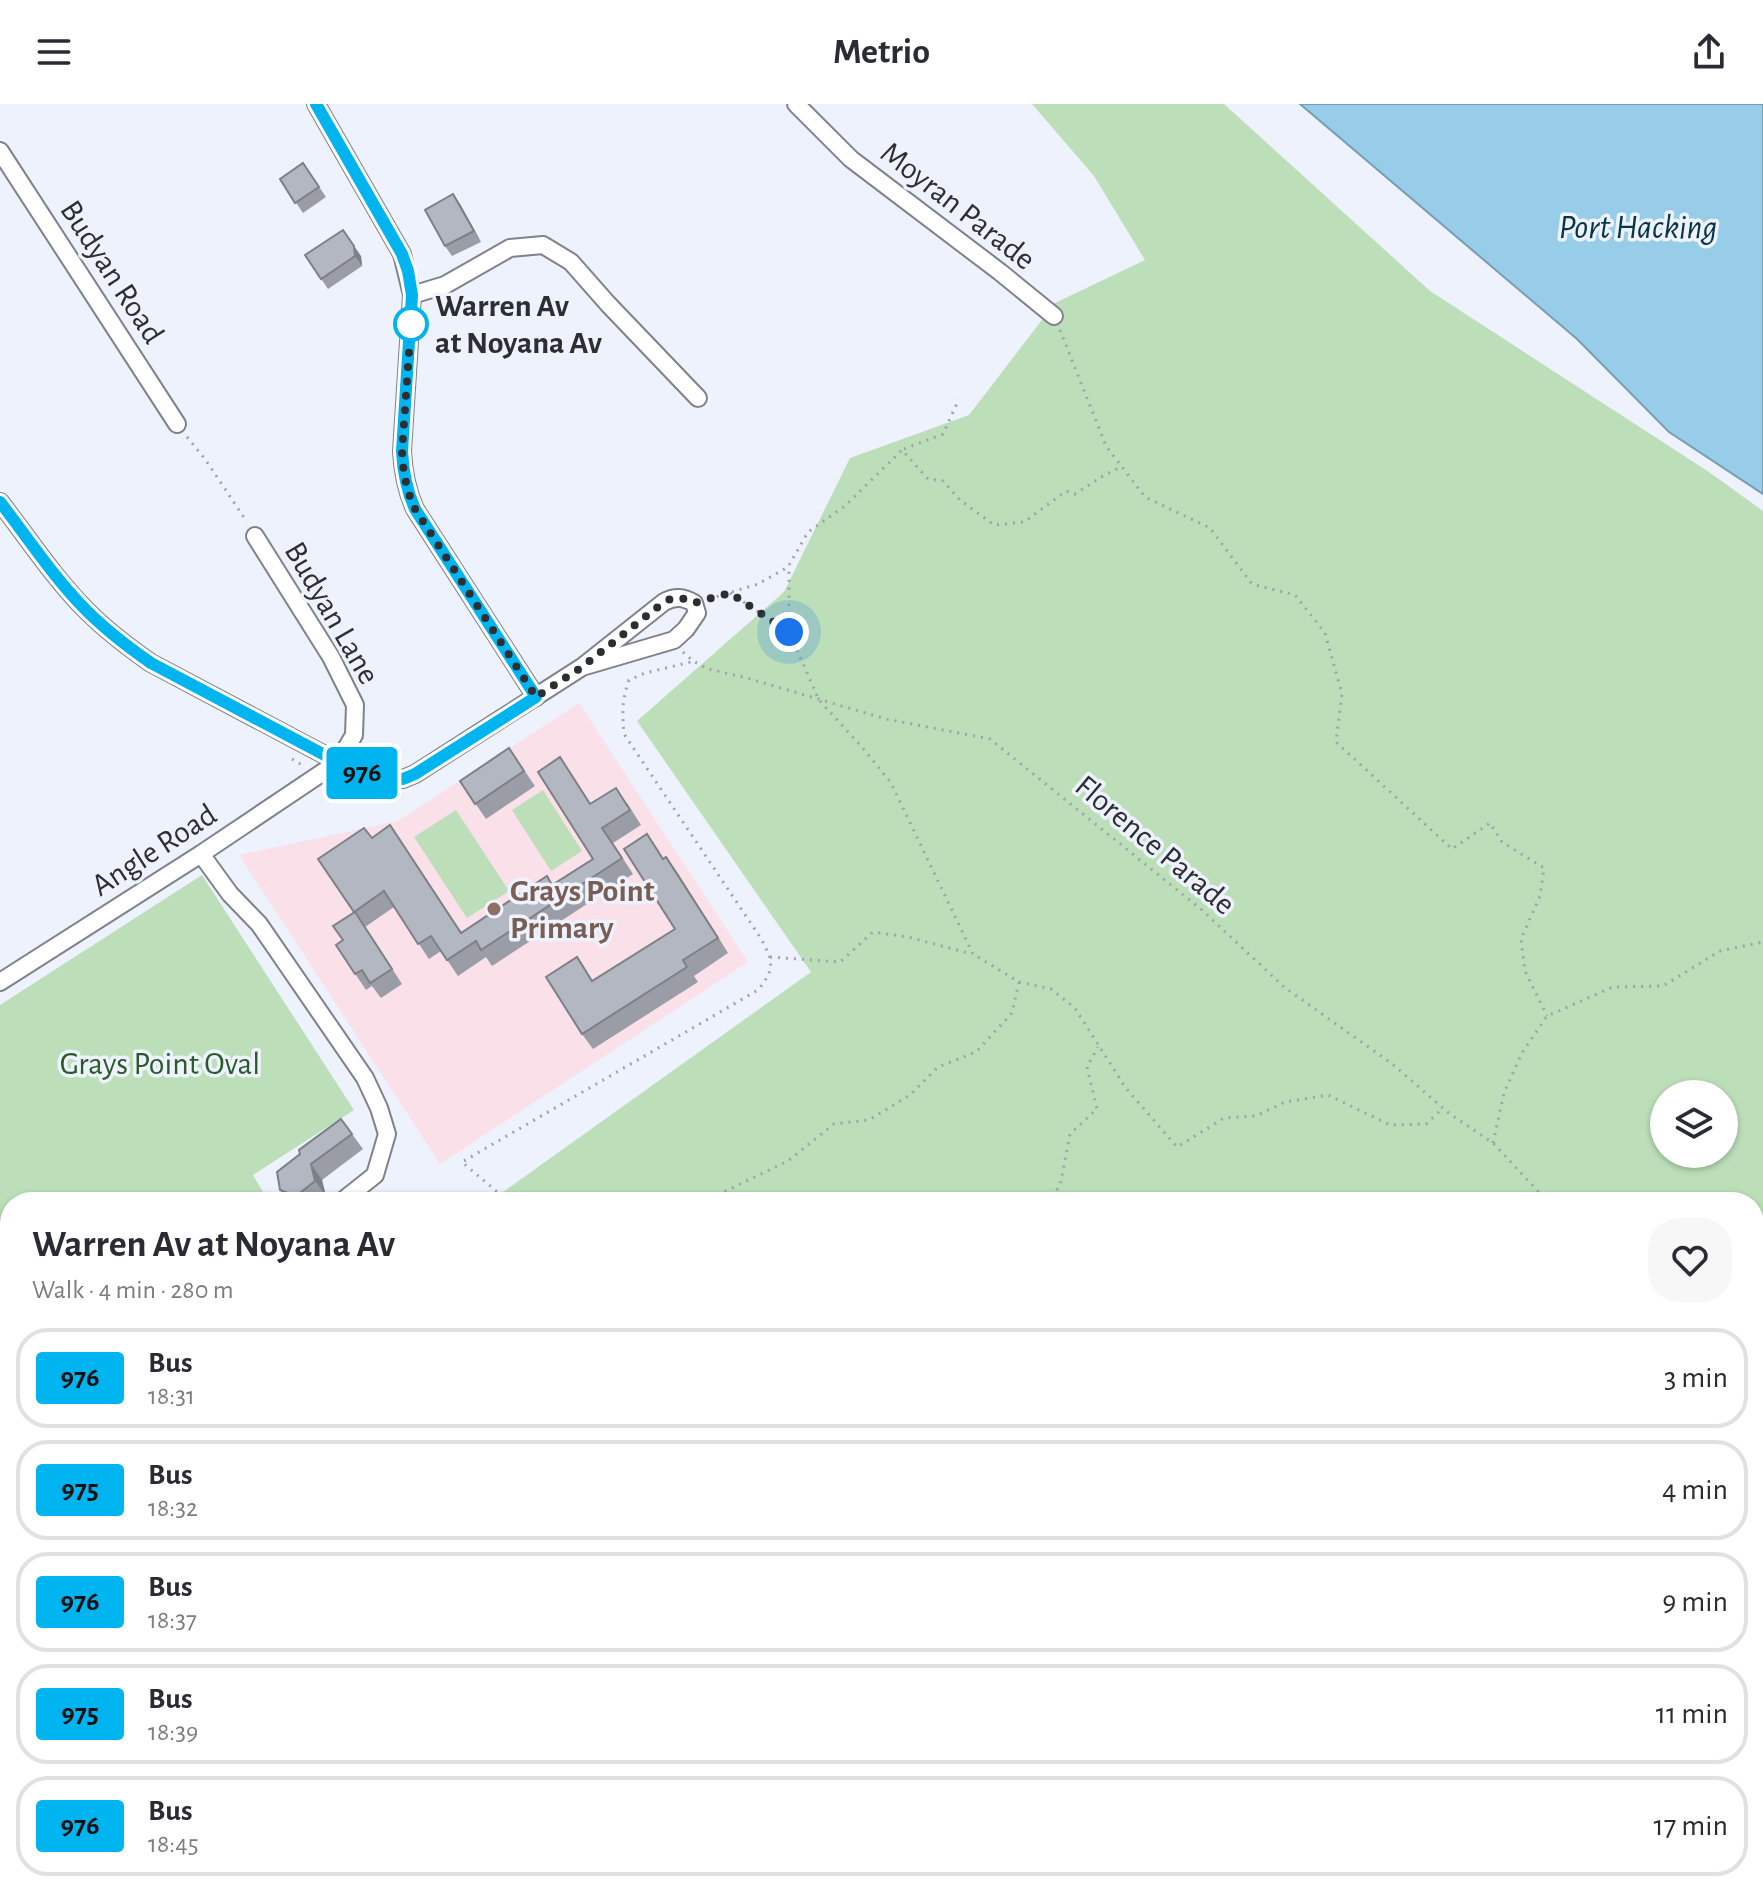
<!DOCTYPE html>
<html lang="en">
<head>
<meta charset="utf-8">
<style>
	:root { --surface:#fff; --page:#f7f7f7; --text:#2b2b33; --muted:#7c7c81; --line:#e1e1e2 }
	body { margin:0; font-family:"Alegreya Sans",sans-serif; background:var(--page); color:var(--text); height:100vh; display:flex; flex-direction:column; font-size:30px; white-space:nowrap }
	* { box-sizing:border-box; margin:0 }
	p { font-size:26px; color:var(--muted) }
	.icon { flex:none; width:44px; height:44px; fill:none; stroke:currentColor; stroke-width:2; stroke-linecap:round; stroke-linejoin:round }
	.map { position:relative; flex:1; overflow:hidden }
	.sheet { position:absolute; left:0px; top:1088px; width:1764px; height:712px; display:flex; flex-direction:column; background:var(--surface); border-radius:32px 32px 0 0; box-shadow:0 2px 6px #0004 }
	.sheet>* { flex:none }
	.badge { padding:0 16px; border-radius:6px; font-size:28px; line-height:52px }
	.tools { position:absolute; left:1650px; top:976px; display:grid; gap:16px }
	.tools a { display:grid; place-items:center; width:88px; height:88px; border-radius:50%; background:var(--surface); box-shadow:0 2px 6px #0004; font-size:40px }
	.you { position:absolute; width:40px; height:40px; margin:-20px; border:6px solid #fff; border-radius:50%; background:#1a73e8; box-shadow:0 0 0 12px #1a73e833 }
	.map>.badge { position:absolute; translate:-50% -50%; box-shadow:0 0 0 4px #fff }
	.round { display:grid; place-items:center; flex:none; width:84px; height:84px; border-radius:32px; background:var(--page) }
	.summary { display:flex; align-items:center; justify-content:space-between; height:136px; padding:0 32px }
	h1 { font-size:38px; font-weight:600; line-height:60px }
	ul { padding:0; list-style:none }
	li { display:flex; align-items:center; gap:24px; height:100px; margin:0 16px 12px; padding:0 16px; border:4px solid var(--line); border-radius:32px }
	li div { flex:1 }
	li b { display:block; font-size:30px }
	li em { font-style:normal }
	li .badge { min-width:88px; font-weight:700; text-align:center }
	header { display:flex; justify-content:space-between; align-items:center; height:104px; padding:0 32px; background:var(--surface); font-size:36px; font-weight:600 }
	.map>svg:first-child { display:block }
	.education { fill:#f9e0e9 }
	.green { fill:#bcdfb9; fill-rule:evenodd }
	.water { fill:#98cde9; stroke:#789db2; stroke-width:2 }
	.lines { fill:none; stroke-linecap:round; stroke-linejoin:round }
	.minor-casing { stroke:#7f828c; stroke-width:20 }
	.path { stroke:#9fa3ab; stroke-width:3; stroke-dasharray:2 6; stroke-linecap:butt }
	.minor { stroke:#fff; stroke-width:16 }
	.wall { fill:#9a9da6 }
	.shaded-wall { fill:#7d8087 }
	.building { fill:#b3b7c1; stroke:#7d8087; stroke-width:2 }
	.line-casing { stroke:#fff; stroke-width:18 }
	.line { stroke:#00b5ef; stroke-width:12 }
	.walk { stroke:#2c2e32; stroke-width:8; stroke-dasharray:0 14.4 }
	.stop-dot { fill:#fff; stroke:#00b5ef; stroke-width:4 }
	.education-dot { fill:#8d6e63; stroke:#edf2fd; stroke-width:3 }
	.labels { text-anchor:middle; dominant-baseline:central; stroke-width:7; stroke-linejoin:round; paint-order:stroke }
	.street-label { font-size:32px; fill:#2c2e32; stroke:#edf2fd }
	.stop-label { font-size:32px; font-weight:bold; fill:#2c2e32; stroke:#edf2fd; text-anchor:start }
	.education-label { font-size:32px; font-weight:bold; fill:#785e54; stroke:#edf2fd; text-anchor:start }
	.park-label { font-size:32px; fill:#295b27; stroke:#edf2fd }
	.water-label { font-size:34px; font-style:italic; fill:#063448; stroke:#edf2fd }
</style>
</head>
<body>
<header><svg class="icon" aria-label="menu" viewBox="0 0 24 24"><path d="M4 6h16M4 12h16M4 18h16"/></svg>Metrio<svg class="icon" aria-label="share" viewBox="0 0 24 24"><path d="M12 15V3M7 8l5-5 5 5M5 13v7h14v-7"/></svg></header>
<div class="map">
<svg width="1763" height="1800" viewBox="0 0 1763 1800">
	<rect width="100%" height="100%" fill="#edf2fd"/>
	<polygon class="education" points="579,599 748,858 440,1060 239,751 398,717"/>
	<g class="green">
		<path d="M1032,0H1224L1430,187L1709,368L1763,407V1800H0V1215L10,1229V1790H1754V1098H489L811,868L637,617L784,488L850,354L969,311L1055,199L1145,156L1094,72ZM1664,990H1724V1050H1664Z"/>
		<polygon points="543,686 582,747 551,767 512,706"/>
		<polygon points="456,706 509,787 467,814 414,733"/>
		<polygon points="202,771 354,1006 253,1071 269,1098 10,1098 10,1212 0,1197 0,901"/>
	</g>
	<polygon class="water" points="1300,0 1763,0 1763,390 1669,328 1577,235"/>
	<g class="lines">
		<g class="minor-casing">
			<g id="minor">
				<path d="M316,0L402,150L412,191L402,347C403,368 406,385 415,405L536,593"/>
				<polyline points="796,0 851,55 1000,168 1054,212"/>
				<polyline points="0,47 177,320"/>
				<polyline points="412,191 445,181 510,144 543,141 571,158 608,200 698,294"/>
				<path d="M0,398C28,434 54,474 87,507C106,526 128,543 151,559L338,658L371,673L403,675L415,670L582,563L664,498C675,492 683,493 694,499L697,509L686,525L674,536L582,563"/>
				<polyline points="201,750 230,790 259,820 365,974 379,1004 387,1030 375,1071 341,1098"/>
				<polyline points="0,878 201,750 338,658 354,631 355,601 331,553 255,432"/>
			</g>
		</g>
		<g class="path">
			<polyline points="1060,226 1106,342 1145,393 1210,424 1252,480 1295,491 1325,529 1342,590 1336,638 1452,745 1490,719 1502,738 1544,764 1540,792 1521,835 1525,867 1547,912"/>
			<polyline points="187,333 205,355 247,418"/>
			<polyline points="904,345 943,330 959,295"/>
			<polyline points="730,489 789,528"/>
			<polyline points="709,495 758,480 788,463 808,428 845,402 902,346 928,375 943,377 960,396 994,421 1024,418 1066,387 1075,390 1103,372 1121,363"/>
			<polyline points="683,548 693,557 708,565 747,574 886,615 990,635 1202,806 1284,883 1391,959 1450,1010 1493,1039 1548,1098"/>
			<polyline points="292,655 302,661"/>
			<polyline points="770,853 840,858 873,828 908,833 972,850"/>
			<polyline points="1019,878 1051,885 1075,904 1125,983 1177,1043 1224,1014 1256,1012 1285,998 1328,991 1390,1021 1426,1020 1443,1004"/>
			<polyline points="1493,1039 1504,989 1522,949 1547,912 1613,883 1663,882 1720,847 1763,838"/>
			<path d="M509,1098L462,1058L758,886C776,864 773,857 760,833L624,630C622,610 622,595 629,576L645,569L691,558"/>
			<polyline points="703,1098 788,1057 834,1020 869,1016 910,991 938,963 976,948 1012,909 1019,878 973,850 891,679 862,643 819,596 789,528 789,462"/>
			<polyline points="1046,1098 1060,1082 1070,1030 1097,1005 1087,963 1098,943"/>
			<polyline points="0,1160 10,1175"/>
			<polyline points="1754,1474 1763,1482"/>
			<polyline points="1754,1607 1763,1613"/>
			<polyline points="0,1624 10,1631"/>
			<polyline points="147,1790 153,1800"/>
			<polyline points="1180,1800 1184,1790"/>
			<polyline points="1386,1800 1393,1790"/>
		</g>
		<use href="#minor" class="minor"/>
	</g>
	<g class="wall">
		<polygon points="303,59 326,93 303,109 280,75"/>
		<polygon points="460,100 481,138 452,152 445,142"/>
		<polygon points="305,151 361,152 362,162 328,185"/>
		<polygon points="509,644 535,682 486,715 460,677"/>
		<polygon points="560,653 591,700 627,699 641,721 613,739 633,770 492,862 486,853 458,872 441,847 429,855 394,803 365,823 402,880 381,894 372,882 366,886 336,841 343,836 355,808 372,734 462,828 553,781 593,755"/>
		<polygon points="666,753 728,849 694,872 698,878 593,945 582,930 593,877 675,825 663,755"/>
		<polygon points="341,1015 363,1045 322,1076 326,1092 318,1098 289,1098 280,1086 300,1050"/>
	</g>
	<g class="shaded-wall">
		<polygon points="453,90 460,100 481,138 474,127"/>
		<polygon points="343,126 361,152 362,162 355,152"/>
		<polygon points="666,753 677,768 728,849 718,834"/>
		<polygon points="311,1060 322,1076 326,1092 315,1077"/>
	</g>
	<g class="building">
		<polygon points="303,59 319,83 295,99 280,75"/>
		<polygon points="453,90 474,127 445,142 425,106"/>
		<polygon points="343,126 354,142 355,152 321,175 305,151"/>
		<polygon points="509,644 524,667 475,700 460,677"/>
		<polygon points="560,653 590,700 616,684 630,706 602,724 622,754 481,846 476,837 447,856 431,832 418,840 384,787 354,808 318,755 364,724 372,734 390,721 461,829 547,772 552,781 593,755 538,668"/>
		<polygon points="647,730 663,755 666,753 718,834 683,856 687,863 582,930 546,873 577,853 592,877 675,825 624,745"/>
		<polygon points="355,808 392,865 370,879 362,866 355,870 336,841 343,836 333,822"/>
		<polygon points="341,1015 352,1030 311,1060 315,1077 296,1092 280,1086 277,1068 300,1050 299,1046"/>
	</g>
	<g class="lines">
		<g class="line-casing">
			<path id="line" d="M0,398C28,434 54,474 87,507C106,526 128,543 151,559L338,658L371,673L403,675L415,670L536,593L415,405C406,385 403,368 402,347L412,191L408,167L402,150L316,0"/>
		</g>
		<use href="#line" class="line"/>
		<path class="walk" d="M411,220L402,347C403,368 406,385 415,405L536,593L582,563L664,498C675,492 683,493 694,499L730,489L789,528"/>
	</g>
	<circle class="stop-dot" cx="411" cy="220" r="16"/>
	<circle class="education-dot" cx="494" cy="805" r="8"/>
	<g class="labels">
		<g class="street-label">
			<text transform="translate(958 102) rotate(38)">Moyran Parade</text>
			<text transform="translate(112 168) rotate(57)">Budyan Road</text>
			<text transform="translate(332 509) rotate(60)">Budyan Lane</text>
			<text transform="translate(1155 741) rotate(40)">Florence Parade</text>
			<text transform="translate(154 746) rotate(-33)">Angle Road</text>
		</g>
		<g class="stop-label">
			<text x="435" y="202">Warren Av<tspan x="435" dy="37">at Noyana Av</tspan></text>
		</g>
		<g class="education-label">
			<text x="510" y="787">Grays Point<tspan x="510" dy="37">Primary</tspan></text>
		</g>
		<g class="park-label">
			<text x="160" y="960">Grays Point Oval</text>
		</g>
		<g class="water-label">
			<text x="1638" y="124">Port Hacking</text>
		</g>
	</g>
</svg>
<div class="tools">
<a><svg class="icon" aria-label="layers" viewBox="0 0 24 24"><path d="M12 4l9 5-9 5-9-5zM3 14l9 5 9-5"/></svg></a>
</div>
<div class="you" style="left:789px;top:528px"></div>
<b class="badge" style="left:362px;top:669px;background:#00b5ef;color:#111">976</b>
<section class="sheet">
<div class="summary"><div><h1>Warren Av at Noyana Av</h1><p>Walk · 4 min · 280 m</p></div><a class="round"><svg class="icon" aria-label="heart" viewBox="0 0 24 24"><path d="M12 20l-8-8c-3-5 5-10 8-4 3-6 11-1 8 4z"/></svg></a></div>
<ul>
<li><span class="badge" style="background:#00b5ef;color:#111">976</span><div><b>Bus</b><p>18:31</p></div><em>3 min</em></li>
<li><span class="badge" style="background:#00b5ef;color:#111">975</span><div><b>Bus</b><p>18:32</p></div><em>4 min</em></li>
<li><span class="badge" style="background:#00b5ef;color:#111">976</span><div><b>Bus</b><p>18:37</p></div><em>9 min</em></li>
<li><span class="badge" style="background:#00b5ef;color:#111">975</span><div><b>Bus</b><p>18:39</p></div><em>11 min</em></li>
<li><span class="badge" style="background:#00b5ef;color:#111">976</span><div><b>Bus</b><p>18:45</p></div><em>17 min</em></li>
</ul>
</section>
</div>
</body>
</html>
